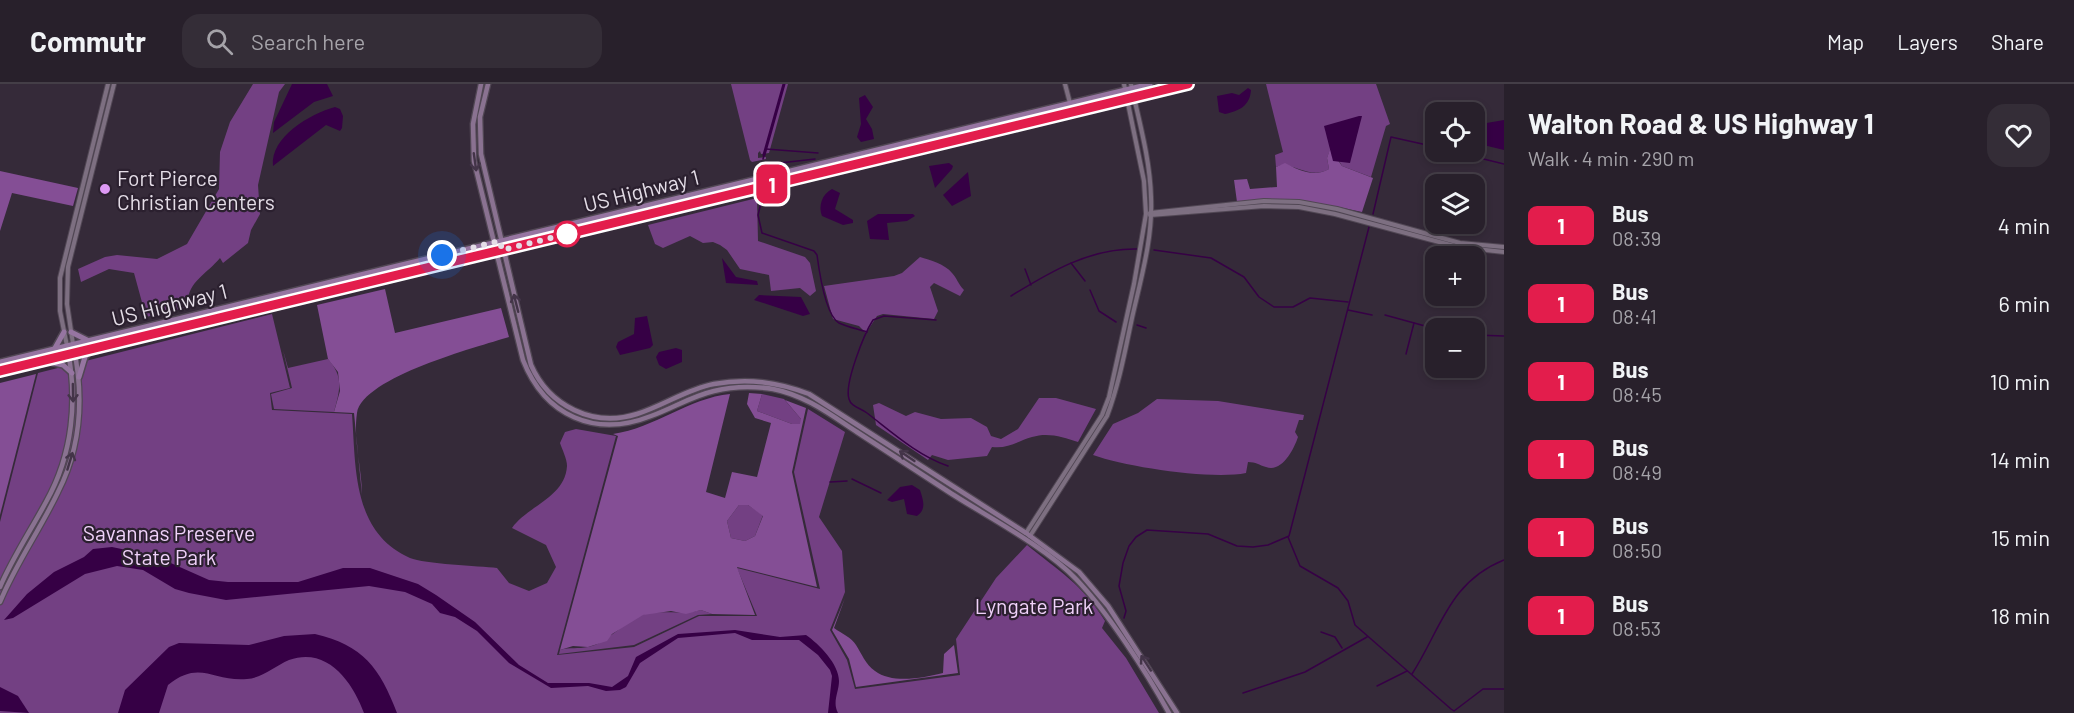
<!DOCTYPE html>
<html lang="en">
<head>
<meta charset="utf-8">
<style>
	:root { --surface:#28202b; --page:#342d37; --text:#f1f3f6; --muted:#a5a3a9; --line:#443e47 }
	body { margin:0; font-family:Barlow,sans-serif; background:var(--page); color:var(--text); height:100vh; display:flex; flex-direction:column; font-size:22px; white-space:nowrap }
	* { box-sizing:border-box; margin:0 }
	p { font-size:20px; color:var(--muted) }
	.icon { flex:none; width:33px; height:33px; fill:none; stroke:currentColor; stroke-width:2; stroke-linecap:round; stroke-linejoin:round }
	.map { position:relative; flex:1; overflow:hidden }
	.panel { display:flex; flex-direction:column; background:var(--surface); width:570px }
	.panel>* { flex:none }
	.badge { padding:0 12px; border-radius:9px; font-size:21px; line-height:39px }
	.tools { position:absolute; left:1425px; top:18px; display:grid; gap:12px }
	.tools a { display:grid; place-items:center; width:60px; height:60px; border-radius:12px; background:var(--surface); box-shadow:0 3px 9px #0003,0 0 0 2px var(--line); font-size:30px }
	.you { position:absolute; width:30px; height:30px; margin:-15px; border:4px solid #fff; border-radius:50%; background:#1a73e8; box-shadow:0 0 0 9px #1a73e833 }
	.map>.badge { position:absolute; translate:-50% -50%; box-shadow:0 0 0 3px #fff }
	.round { display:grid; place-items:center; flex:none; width:63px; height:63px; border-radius:18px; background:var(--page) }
	.summary { display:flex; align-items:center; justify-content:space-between; height:102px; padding:0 24px }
	h1 { font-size:28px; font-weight:700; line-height:45px }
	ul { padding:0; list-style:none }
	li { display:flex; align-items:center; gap:18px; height:78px; padding:0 24px }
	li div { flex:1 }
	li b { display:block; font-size:22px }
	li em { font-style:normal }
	li .badge { min-width:66px; font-weight:700; text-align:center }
	header { display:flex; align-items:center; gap:36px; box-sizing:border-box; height:84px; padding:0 30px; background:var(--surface); border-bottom:2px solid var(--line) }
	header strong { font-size:28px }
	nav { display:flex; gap:33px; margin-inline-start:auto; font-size:21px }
	.search { width:420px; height:54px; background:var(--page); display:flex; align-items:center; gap:15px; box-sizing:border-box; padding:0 21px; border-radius:18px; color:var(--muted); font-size:22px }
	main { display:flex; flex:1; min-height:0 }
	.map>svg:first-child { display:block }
	.green { fill:#734083 }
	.forest { fill:#844e95; fill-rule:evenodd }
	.water { fill:#360045 }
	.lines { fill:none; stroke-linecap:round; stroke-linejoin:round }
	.stream { stroke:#360045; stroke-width:1.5 }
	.canal { stroke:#360045; stroke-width:3 }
	.tertiary-casing { stroke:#514754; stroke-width:6 }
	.secondary-casing { stroke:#514754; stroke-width:7 }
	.primary-casing { stroke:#514754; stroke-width:8 }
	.tertiary { stroke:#7d6f81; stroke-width:4 }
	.secondary { stroke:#8a7291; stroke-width:4.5 }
	.primary { stroke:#9675a1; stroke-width:5 }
	.oneway { stroke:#433448 }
	.line-casing { stroke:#fff; stroke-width:14 }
	.line { stroke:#e31d4c; stroke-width:9 }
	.walk { stroke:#e4dde7; stroke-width:6; stroke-dasharray:0 10.8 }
	.poi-dot { fill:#dd99f4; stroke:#2b202f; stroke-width:2 }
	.stop-dot { fill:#fff; stroke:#e31d4c; stroke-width:3 }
	.labels { text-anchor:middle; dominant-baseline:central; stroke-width:4.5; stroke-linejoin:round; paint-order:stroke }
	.poi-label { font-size:21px; fill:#e4dde7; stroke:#2b202f; text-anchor:start }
	.street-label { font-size:21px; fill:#e4dde7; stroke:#2b202f }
	.park-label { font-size:21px; fill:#f0d2fa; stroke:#2b202f }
</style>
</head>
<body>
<header>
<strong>Commutr</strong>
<div class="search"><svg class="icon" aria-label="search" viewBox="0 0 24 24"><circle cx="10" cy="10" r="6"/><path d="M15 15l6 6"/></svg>Search here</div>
<nav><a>Map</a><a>Layers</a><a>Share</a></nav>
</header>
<main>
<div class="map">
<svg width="1504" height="629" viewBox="0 0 1504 629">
	<rect width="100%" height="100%" fill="#352a39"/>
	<g class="green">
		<path d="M253,0H285L279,8L258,101L260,130L251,146L248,159L223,179L220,174C207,190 185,199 188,223L146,233L134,189L109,185L81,198L78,185L105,173L117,171L157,175L187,160L219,105L220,68L230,38Z"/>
		<polygon points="731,0 788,0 769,69 761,70 760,67 758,69 758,74 766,73 766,75 752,78 750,76"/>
		<path d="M1266,0H1376L1390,40L1386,42L1371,93L1342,82L1331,63L1327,74L1329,85C1309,97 1290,75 1276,83L1275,71L1283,68Z"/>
		<polygon points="757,114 758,157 805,173 810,179 816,207 810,212 800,204 771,207 769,191 740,185 727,166 720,161 713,158 703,159 690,152 663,164 655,160 648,141"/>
		<path d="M920,173C930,176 945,180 952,189C957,194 958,200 964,206L960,212L934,199L930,203L938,227L934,235L883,230L877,232L866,249L859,242L833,235L824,202L894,192L902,189Z"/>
		<path d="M272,230L290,304L270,309L272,326L352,330C356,384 352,448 410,474C424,480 479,482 497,484L509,499L529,507L547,499L556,483L546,461L512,444C527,422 565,414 567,382C567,375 562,365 560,359L565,348L576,345L616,352L557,571L634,563L699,532H757L737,484L820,505L794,388L808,325L845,348L819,433L842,467L845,508L830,546L847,576L855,605L960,591L956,555L996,494L1027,461C1059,487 1082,500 1105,537L1102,544L1126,574L1159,629H0V438L38,289Z"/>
		<path d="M283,266L288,284L328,275C344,293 340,306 334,328L274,325L271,310L292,304Z"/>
		<polygon points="762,310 784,315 801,335 801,340 792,340 757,327"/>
		<path d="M1039,314H1056L1096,325L1078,358C1063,353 1048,348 1032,353C1018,357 1008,365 992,363L987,372L948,376L932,371L928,376L876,341L873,321L879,319L906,332L915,328L941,335L971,334L987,343L991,352L1001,355L1018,345Z"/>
		<path d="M1157,315L1218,317L1304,331L1303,336H1299L1295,348L1298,353C1294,365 1282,389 1266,383C1259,381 1256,378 1248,378L1246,389C1211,396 1127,383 1093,371L1113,340L1138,329Z"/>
		<polygon points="739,421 748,421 763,431 755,452 745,457 731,454 727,437"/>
		<path d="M701,526L712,530L698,531L634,561L559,570L560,566C570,563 578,565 588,563C609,559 625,535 645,530C664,526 682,531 701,526Z"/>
	</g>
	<g class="forest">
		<path d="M1330,65L1342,82L1373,94L1362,128C1320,118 1281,114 1237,118L1234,96L1247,95L1250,105L1277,103L1276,83L1285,79C1298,86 1314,94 1329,85L1327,74Z"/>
		<polygon points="0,87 78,104 73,122 12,109 0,147"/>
		<path d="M385,205L395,249L501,224L509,253C477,263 363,293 357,329C353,355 362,385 362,411L354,329L334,328L340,307L338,288L328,275L317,221Z"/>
		<polygon points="36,290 0,431 0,299"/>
		<path d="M749,309L762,310L757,327L792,340H800L801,335L785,316L806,324L792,388L817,503L737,483L755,531L712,530L701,526L686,530L671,527L643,531L612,550L607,557L588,563L573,562L560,566L618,352L613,350C655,344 689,314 730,310L706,408L725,414L732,388L757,393L771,339L755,334L747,320ZM739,421H748L763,432L755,452L745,457L731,454L727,437Z"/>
		<path d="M845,514L834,544C841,549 852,554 856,561C862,570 865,580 875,587C892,600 923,594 943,589L944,570L954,561L958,589L856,603L849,575L832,546Z"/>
	</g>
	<g class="water">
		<polygon points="292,0 327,0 333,12 314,18 273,49 274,38"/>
		<path d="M1248,4L1251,6C1250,22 1239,27 1225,30L1219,28L1217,12L1232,9L1239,11Z"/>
		<polygon points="865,11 873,23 866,35 872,45 874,55 861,58 857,53 861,40 859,14"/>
		<path d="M335,23L340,25L343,32L342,44L340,47L326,41L273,82C270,53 310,30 335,23Z"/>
		<polygon points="1359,32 1362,32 1350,79 1333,77 1324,42"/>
		<polygon points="1504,36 1504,66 1475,59 1475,41"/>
		<polygon points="949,79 953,82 952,85 935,104 929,82"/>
		<polygon points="968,88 971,112 952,122 943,111"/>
		<path d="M832,105L840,109L835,125L853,136V139L843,141L822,132C818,122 822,110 832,105Z"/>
		<polygon points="878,130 913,130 915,132 907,137 887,139 889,156 870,155 867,137"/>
		<polygon points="722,174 736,193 757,197 758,201 726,199"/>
		<polygon points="759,211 801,213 810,230 803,232 754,216"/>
		<polygon points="647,232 653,261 650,264 620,271 616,263 618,258 634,250 635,234"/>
		<polygon points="676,264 682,266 682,278 666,285 659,281 656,273 659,268"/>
		<path d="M912,401L920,406C923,416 927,425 917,432L907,430L904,415L892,418L887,416L900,403Z"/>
		<path d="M112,463L155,472L209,496L228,498H298L343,484H370L418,500L436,511L475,538L519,581L548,599H589L612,603L628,592L636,573L678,550L735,546L780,553L806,551C819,560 839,580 839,597C839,608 832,618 838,629H828L832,592L830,586L818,571L799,556H752L735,549L678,554L640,579L626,603L620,606L606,607L588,602L551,604L509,579L477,547L455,533L440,529L432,520L405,508L369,502L226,516L189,509L175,505L143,486L117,482L85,490L13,534L4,536L27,510L54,488L84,473L93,465Z"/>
		<path d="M315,550C363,561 380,584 397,629H364C353,599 328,562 289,576C275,582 262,594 247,595C213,598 200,575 168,601L159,629H118L125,606L169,563L179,559L249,561L284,552Z"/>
		<polygon points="0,603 18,612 29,629 0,627"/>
	</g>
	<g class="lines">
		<g class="stream">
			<polyline points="766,65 818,69"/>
			<polyline points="1455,68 1504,80"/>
			<polyline points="763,75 764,71"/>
			<polyline points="757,88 762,81 815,75"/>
			<path d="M763,111L758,131L762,149L814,167L817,171C819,186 825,231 839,239C847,243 858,245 867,248"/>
			<polyline points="1373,130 1391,53 1436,63"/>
			<polyline points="1154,166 1211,174 1244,193 1259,213 1274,223 1293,223 1310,214 1348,218"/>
			<polyline points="1071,179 1085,197"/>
			<polyline points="1025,185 1031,201"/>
			<polyline points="1090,206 1099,227 1116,238"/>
			<path d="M1011,212C1050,188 1090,164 1137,165"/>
			<polyline points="1348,226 1372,231"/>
			<polyline points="1385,231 1436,245"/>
			<path d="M936,236L884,232L873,236C864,250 844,300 849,315C851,323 861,324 867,329C893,349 917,371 948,382"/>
			<polyline points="1137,241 1146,244"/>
			<polyline points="1474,251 1504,252"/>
			<polyline points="1406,270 1414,239"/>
			<polyline points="852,395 881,409"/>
			<polyline points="830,398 847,397"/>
			<polyline points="1288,453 1300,482 1338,504 1348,517 1355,541 1451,625 1454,627 1483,605 1504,605"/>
			<polyline points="1124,534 1126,527 1119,502 1123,479 1129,462 1136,453 1147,446 1208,450 1237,462 1253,463 1268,461 1289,452 1369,143"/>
			<polyline points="1321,548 1335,553 1342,564"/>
			<path d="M1412,590C1441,545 1449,498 1504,476"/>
			<polyline points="1377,602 1407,587"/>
			<polyline points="1243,609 1305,588 1367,553"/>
		</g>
		<polyline class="canal" points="764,71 784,0"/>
		<g class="tertiary-casing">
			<g id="tertiary">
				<polyline points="1065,0 1070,19"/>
				<polyline points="1150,129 1264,117 1299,118 1337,125 1460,159 1504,163"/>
				<polyline points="1150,131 1264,122 1299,123 1335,130 1458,163 1504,168"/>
				<polyline points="73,260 67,220 68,183 114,0"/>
				<polyline points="67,262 60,227 60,194 108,0"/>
				<polyline points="1026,449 1102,331 1109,313 1134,200 1146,130 1144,97 1124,0"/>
				<path d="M1030,452L1107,332C1119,300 1125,267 1132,234C1141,194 1153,154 1151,113C1150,75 1139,37 1131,0"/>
			</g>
		</g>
		<g class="secondary-casing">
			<g id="secondary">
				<path d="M481,0L473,40L474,77L523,276C545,332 595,354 651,332C673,324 692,312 714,307C734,302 754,302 773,305C805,311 831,331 857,348C888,368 918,388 949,408C986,432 1046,463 1076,495C1107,527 1147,589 1169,629"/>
				<path d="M488,0L480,33L481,70L531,281C549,322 593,344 637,330C663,322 687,305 714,300C748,294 777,298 809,310L1026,449L1079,488L1108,522L1177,629"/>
				<path d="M0,503C13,473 31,446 46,418C73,370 78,315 67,262"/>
				<path d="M0,518C16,479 40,446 58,408C82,361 84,311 73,260"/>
			</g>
		</g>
		<g class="primary-casing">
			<g id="primary">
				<polyline points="71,248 87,256"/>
				<polyline points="55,264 64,248"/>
				<polyline points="0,278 1150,0"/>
				<polyline points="50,278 63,281 72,289"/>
				<polyline points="0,287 1188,0"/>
				<polyline points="79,293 85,273 90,267"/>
			</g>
		</g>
		<use href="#tertiary" class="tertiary"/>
		<use href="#secondary" class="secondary"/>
		<use href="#primary" class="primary"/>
	</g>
	<defs><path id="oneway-shaft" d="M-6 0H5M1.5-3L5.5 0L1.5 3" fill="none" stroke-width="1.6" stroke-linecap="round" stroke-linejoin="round" transform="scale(1.5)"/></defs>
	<g class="oneway">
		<use href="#oneway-shaft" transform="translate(475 78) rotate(82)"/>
		<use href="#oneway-shaft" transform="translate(516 219) rotate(-104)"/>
		<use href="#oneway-shaft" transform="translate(73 309) rotate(89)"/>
		<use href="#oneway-shaft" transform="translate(907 372) rotate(-146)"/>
		<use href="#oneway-shaft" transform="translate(70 377) rotate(-73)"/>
		<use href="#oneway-shaft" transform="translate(1146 579) rotate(-123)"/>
	</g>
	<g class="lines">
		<g class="line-casing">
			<polyline id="line" points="0,287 1188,0"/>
		</g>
		<use href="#line" class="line"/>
		<polyline class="walk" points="442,171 500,157 502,166 567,150"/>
	</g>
	<circle class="poi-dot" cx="105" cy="105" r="6"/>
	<circle class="stop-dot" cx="567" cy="150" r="12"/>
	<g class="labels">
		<g class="poi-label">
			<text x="117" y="93">Fort Pierce<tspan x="117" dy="24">Christian Centers</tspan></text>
		</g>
		<g class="street-label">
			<text transform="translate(641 106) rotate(-14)">US Highway 1</text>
			<text transform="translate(169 220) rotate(-14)">US Highway 1</text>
		</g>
		<g class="park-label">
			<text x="169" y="448">Savannas Preserve<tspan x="169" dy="24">State Park</tspan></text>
			<text x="1034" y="521">Lyngate Park</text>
		</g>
	</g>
</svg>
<div class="tools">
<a><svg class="icon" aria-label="locate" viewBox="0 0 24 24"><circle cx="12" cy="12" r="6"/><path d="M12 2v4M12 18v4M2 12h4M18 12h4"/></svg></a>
<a><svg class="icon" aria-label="layers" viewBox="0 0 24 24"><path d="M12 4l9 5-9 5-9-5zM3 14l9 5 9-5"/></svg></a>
<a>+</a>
<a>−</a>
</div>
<div class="you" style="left:442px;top:171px"></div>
<b class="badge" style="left:772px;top:100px;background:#e31d4c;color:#fff">1</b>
</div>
<section class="panel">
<div class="summary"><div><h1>Walton Road &amp; US Highway 1</h1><p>Walk · 4 min · 290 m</p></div><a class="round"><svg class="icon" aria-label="heart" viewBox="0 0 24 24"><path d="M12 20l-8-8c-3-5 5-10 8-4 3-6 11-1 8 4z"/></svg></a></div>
<ul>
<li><span class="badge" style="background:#e31d4c;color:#fff">1</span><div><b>Bus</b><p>08:39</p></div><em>4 min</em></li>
<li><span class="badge" style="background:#e31d4c;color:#fff">1</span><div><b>Bus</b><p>08:41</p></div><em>6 min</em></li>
<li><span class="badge" style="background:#e31d4c;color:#fff">1</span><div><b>Bus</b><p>08:45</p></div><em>10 min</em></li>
<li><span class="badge" style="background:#e31d4c;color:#fff">1</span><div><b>Bus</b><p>08:49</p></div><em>14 min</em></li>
<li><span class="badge" style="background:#e31d4c;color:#fff">1</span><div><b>Bus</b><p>08:50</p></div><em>15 min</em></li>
<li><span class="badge" style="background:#e31d4c;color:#fff">1</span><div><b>Bus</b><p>08:53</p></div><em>18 min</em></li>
</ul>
</section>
</main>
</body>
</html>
